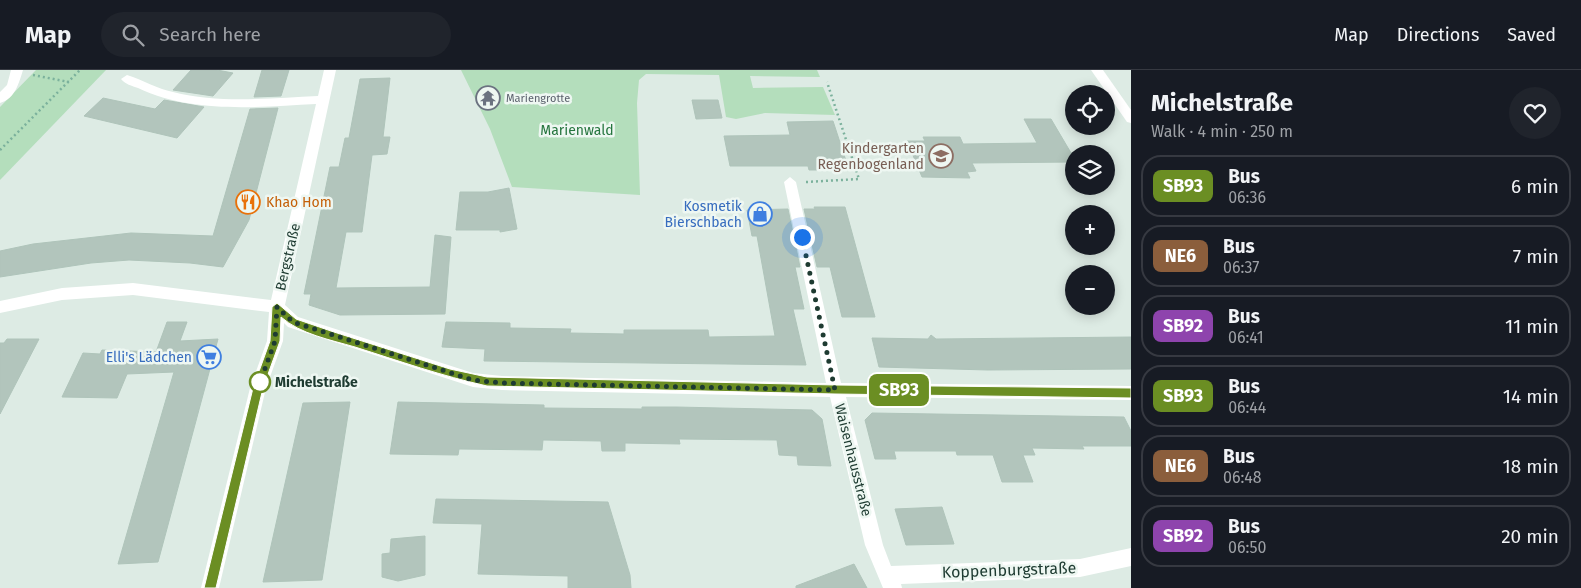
<!DOCTYPE html>
<html lang="en">
<head>
<meta charset="utf-8">
<style>
	:root { --surface:#171b24; --page:#20242c; --text:#f1f3f6; --muted:#9ea1a6; --line:#363941 }
	body { margin:0; font-family:"Fira Sans",sans-serif; background:var(--page); color:var(--text); height:100vh; display:flex; flex-direction:column; font-size:19px; white-space:nowrap }
	* { box-sizing:border-box; margin:0 }
	p { font-size:16px; color:var(--muted) }
	.icon { flex:none; width:28px; height:28px; fill:none; stroke:currentColor; stroke-width:2; stroke-linecap:round; stroke-linejoin:round }
	.map { position:relative; flex:1; overflow:hidden }
	.side { display:flex; flex-direction:column; background:var(--surface); width:450px }
	.side>* { flex:none }
	.badge { padding:0 10px; border-radius:8px; font-size:18px; line-height:32px }
	.tools { position:absolute; left:1065px; top:15px; display:grid; gap:10px }
	.tools a { display:grid; place-items:center; width:50px; height:50px; border-radius:50%; background:var(--surface); box-shadow:0 2px 12px #0003; font-size:25px }
	.you { position:absolute; width:25px; height:25px; margin:-12px; border:4px solid #fff; border-radius:50%; background:#1a73e8; box-shadow:0 0 0 8px #1a73e833 }
	.map>.badge { position:absolute; translate:-50% -50%; box-shadow:0 0 0 2px #fff }
	.round { display:grid; place-items:center; flex:none; width:52px; height:52px; border-radius:26px; background:var(--page) }
	.head { display:flex; align-items:center; justify-content:space-between; height:85px; padding:0 20px }
	h1 { font-size:24px; font-weight:700; line-height:38px }
	ul { padding:0; list-style:none }
	li { display:flex; align-items:center; gap:15px; height:62px; margin:0 10px 8px; padding:0 10px; border:2px solid var(--line); border-radius:20px }
	li div { flex:1 }
	li b { display:block; font-size:19px }
	li em { font-style:normal }
	li .badge { min-width:55px; font-weight:700; text-align:center }
	header { display:flex; align-items:center; gap:30px; box-sizing:border-box; height:70px; padding:0 25px; background:var(--surface); border-bottom:1px solid var(--line) }
	header strong { font-size:24px }
	nav { display:flex; gap:28px; margin-inline-start:auto; font-size:18px }
	.search { width:350px; height:45px; background:var(--page); display:flex; align-items:center; gap:12px; box-sizing:border-box; padding:0 18px; border-radius:28px; color:var(--muted); font-size:19px }
	main { display:flex; flex:1; min-height:0 }
	.map>svg:first-child { display:block }
	.green { fill:#b4debc }
	.building { fill:#b2c5bc; stroke:#afc4ba }
	.lines { fill:none; stroke-linecap:round; stroke-linejoin:round }
	.path { stroke:#7bb19c; stroke-width:2.5; stroke-dasharray:2 3; stroke-linecap:butt }
	.minor { fill:#fff; fill-rule:evenodd }
	.line { fill:#6b8e23; stroke:#fff }
	.walk { stroke:#1e3b31; stroke-width:5; stroke-dasharray:0 9 }
	.stop-dot { fill:#fff; stroke:#6b8e23; stroke-width:2.5 }
	.labels { text-anchor:middle; dominant-baseline:central; stroke-width:5; stroke-linejoin:round; paint-order:stroke }
	.far-worship-label { font-size:11px; fill:#5b616d; stroke:#eef7f2; text-anchor:start }
	.park-label { font-size:14px; fill:#25753e; stroke:#eef7f2 }
	.education-label { font-size:14px; fill:#785e54; stroke:#eef7f2; text-anchor:end }
	.food-label { font-size:14px; fill:#c56008; stroke:#eef7f2; text-anchor:start }
	.shop-label { font-size:14px; fill:#366cbe; stroke:#eef7f2; text-anchor:end }
	.street-label { font-size:14px; fill:#1e3b31; stroke:#eef7f2 }
	.stop-label { font-size:14px; font-weight:bold; fill:#1e3b31; stroke:#eef7f2; text-anchor:start }
	.near-street-label { font-size:16px; fill:#1e3b31; stroke:#eef7f2 }
</style>
</head>
<body>
<header>
<strong>Map</strong>
<div class="search"><svg class="icon" aria-label="search" viewBox="0 0 24 24"><circle cx="10" cy="10" r="6"/><path d="M15 15l6 6"/></svg>Search here</div>
<nav><a>Map</a><a>Directions</a><a>Saved</a></nav>
</header>
<main>
<div class="map">
<svg width="1131" height="518" viewBox="0 0 1131 518">
	<rect width="100%" height="100%" fill="#ddebe4"/>
	<g class="green">
		<polygon points="36,0 106,0 0,110 0,37"/>
		<polygon points="461,0 817,0 820,7 750,6 753,18 823,17 835,45 765,43 736,49 726,47 719,5 646,4 639,10 637,33 640,125 512,117 490,59"/>
	</g>
	<g class="building">
		<polygon points="191,0 217,0 233,3 213,26 173,20"/>
		<polygon points="262,0 289,0 281,26 254,27"/>
		<polygon points="390,8 383,67 390,67 387,84 372,85 362,162 346,162 336,218 430,217 435,165 451,167 445,244 340,245 309,235 311,224 304,224 330,97 339,97 345,68 349,68 360,9"/>
		<polygon points="103,28 155,39 164,30 204,37 177,68 84,46"/>
		<polygon points="692,30 718,30 722,48 696,49"/>
		<polygon points="278,38 249,150 223,197 190,193 129,190 91,193 0,207 0,181 33,174 131,163 213,166 250,39"/>
		<polygon points="1024,49 1051,49 1074,88 1074,92 972,93 976,101 967,102 970,108 922,107 907,71 925,71 923,67 960,67 963,74 1037,73"/>
		<polygon points="833,51 849,100 809,100 808,96 730,96 724,66 790,65 787,52"/>
		<polygon points="509,118 517,159 500,162 500,160 456,160 460,122 488,122"/>
		<polygon points="814,137 845,137 875,247 842,247 830,197 817,197 804,139 815,139"/>
		<polygon points="788,139 800,197 795,197 804,239 793,239 806,295 484,291 485,279 442,277 446,252 510,253 510,258 571,259 570,263 624,264 624,260 708,260 709,267 775,266 757,166 752,166 747,140"/>
		<polygon points="167,252 187,252 180,271 218,269 158,492 118,494 174,302 127,304 117,328 62,327 83,283 100,284 102,280 156,282"/>
		<polygon points="931,265 936,269 1131,267 1131,299 988,300 879,297 872,268 928,269"/>
		<polygon points="7,269 39,269 0,344 0,273 4,273"/>
		<polygon points="350,332 322,510 263,512 303,333"/>
		<polygon points="398,332 544,335 544,338 642,339 642,337 676,337 812,340 822,349 831,396 798,395 797,386 779,385 777,370 679,369 680,374 625,373 625,381 602,381 601,371 543,370 542,380 459,379 458,385 390,384"/>
		<polygon points="872,343 1124,347 1131,361 1131,376 1082,376 1084,379 1032,378 1035,385 1023,385 1033,412 1002,412 993,385 957,385 956,381 894,381 896,389 875,389 865,350"/>
		<polygon points="436,429 608,432 630,505 631,518 568,518 568,506 478,504 482,454 433,453"/>
		<polygon points="942,437 954,474 906,475 895,439"/>
		<polygon points="425,466 425,505 398,511 382,507 382,484 390,483 391,469"/>
		<polygon points="854,494 867,518 796,518 796,516"/>
	</g>
	<g class="lines">
		<g class="path">
			<polyline points="33,5 69,12"/>
			<polyline points="0,80 80,0"/>
			<polyline points="806,112 859,109 827,12"/>
		</g>
		<g class="minor">
			<path d="M11,0H23C19,13 15,29 0,33V22L7,15Z"/>
			<path d="M324,0H336L285,235L298,247L473,303L502,306L826,313L784,112L790,107L796,112L841,313L1131,316V330L846,327L883,475L891,496L1080,489L1131,478V496L1080,507L901,514L902,518H883L865,475L830,327L502,320L473,317L288,257L284,253L283,271L266,318L219,518H201L250,318L267,271L269,242L133,225L62,230L0,243V231L62,218L133,213L271,230L316,34C257,37 193,44 138,18C132,16 125,14 121,9L127,5C143,10 157,19 173,22C220,34 271,28 318,26Z"/>
			<polygon points="1091,0 1103,0 1131,40 1131,53 1127,52"/>
		</g>
	</g>
	<path class="line" d="M277,233L296,249L334,262L450,299L487,307L835,315L1131,318V328L835,324L487,316C442,306 399,291 355,277C331,270 300,264 281,247L280,271L263,318L216,518H204L253,318L270,271L272,237Z"/>
	<g class="lines">
		<polyline class="walk" points="260,312 258,318 275,271 277,237 293,252 473,310 502,313 835,320 802,167"/>
	</g>
	<defs>
		<g id="temple-ring" transform="scale(1.25)"><circle r="9.5" fill="#eef7f2" stroke="#6b7280" stroke-width="1.5"/><path d="M0-6L5-2H3V0L6.5 2.5H4V6H1.5V3h-3V6H-4V2.5H-6.5L-3 0V-2H-5Z" fill="#6b7280"/></g>
		<g id="school-ring" transform="scale(1.25)"><circle r="9.5" fill="#eef7f2" stroke="#8d6e63" stroke-width="1.5"/><path d="M0-5L7-2L0 1L-7-2ZM-4 1L0 2.5L4 1V4Q0 6-4 4Z" fill="#8d6e63"/></g>
		<g id="restaurant-ring" transform="scale(1.25)"><circle r="9.5" fill="#eef7f2" stroke="#e8710a" stroke-width="1.5"/><path d="M-5-6h1v4h1v-4h1v4h1v-4h1v5L-1.5 .5V6h-2V.5L-5-1ZM5-6V6H3V1.5H1.5Q1.5-4 5-6Z" fill="#e8710a"/></g>
		<g id="shop-ring" transform="scale(1.25)"><circle r="9.5" fill="#eef7f2" stroke="#3f7fe0" stroke-width="1.5"/><path d="M-5-2.5h2.3a2.7 3.5 0 0 1 5.4 0H5L5.5 6h-11ZM-1.5-2.5h3a1.5 2.3 0 0 0-3 0Z" fill="#3f7fe0"/></g>
		<g id="supermarket-ring" transform="scale(1.25)"><circle r="9.5" fill="#eef7f2" stroke="#3f7fe0" stroke-width="1.5"/><path d="M-6-5.5h2.5l.6 2H6L4.5 2H-2.5L-4.4-4H-6ZM-1.5 3.2a1.3 1.3 0 1 0 .1 0ZM3 3.2a1.3 1.3 0 1 0 .1 0Z" fill="#3f7fe0"/></g>
	</defs>
	<g fill-rule="evenodd">
		<use href="#temple-ring" x="488" y="28"/>
		<use href="#school-ring" x="941" y="86"/>
		<use href="#restaurant-ring" x="248" y="132"/>
		<use href="#shop-ring" x="760" y="144"/>
		<use href="#supermarket-ring" x="209" y="287"/>
	</g>
	<circle class="stop-dot" cx="260" cy="312" r="10"/>
	<g class="labels">
		<g class="far-worship-label">
			<text x="506" y="28">Mariengrotte</text>
		</g>
		<g class="park-label">
			<text x="577" y="60">Marienwald</text>
		</g>
		<g class="education-label">
			<text x="924" y="78">Kindergarten<tspan x="924" dy="16">Regenbogenland</tspan></text>
		</g>
		<g class="food-label">
			<text x="266" y="132">Khao Hom</text>
		</g>
		<g class="shop-label">
			<text x="742" y="136">Kosmetik<tspan x="742" dy="16">Bierschbach</tspan></text>
			<text x="192" y="287">Elli's Lädchen</text>
		</g>
		<g class="street-label">
			<text transform="translate(288 187) rotate(-77)">Bergstraße</text>
			<text transform="translate(853 390) rotate(76)">Waisenhausstraße</text>
		</g>
		<g class="stop-label">
			<text x="275" y="312">Michelstraße</text>
		</g>
		<g class="near-street-label">
			<text transform="translate(1009 500) rotate(-2)">Koppenburgstraße</text>
		</g>
	</g>
</svg>
<div class="tools">
<a><svg class="icon" aria-label="locate" viewBox="0 0 24 24"><circle cx="12" cy="12" r="6"/><path d="M12 2v4M12 18v4M2 12h4M18 12h4"/></svg></a>
<a><svg class="icon" aria-label="layers" viewBox="0 0 24 24"><path d="M12 4l9 5-9 5-9-5zM3 14l9 5 9-5"/></svg></a>
<a>+</a>
<a>−</a>
</div>
<div class="you" style="left:802px;top:167px"></div>
<b class="badge" style="left:899px;top:320px;background:#6b8e23;color:#fff">SB93</b>
</div>
<section class="side">
<div class="head"><div><h1>Michelstraße</h1><p>Walk · 4 min · 250 m</p></div><a class="round"><svg class="icon" aria-label="heart" viewBox="0 0 24 24"><path d="M12 20l-8-8c-3-5 5-10 8-4 3-6 11-1 8 4z"/></svg></a></div>
<ul>
<li><span class="badge" style="background:#6b8e23;color:#fff">SB93</span><div><b>Bus</b><p>06:36</p></div><em>6 min</em></li>
<li><span class="badge" style="background:#8b5e3c;color:#fff">NE6</span><div><b>Bus</b><p>06:37</p></div><em>7 min</em></li>
<li><span class="badge" style="background:#8e44ad;color:#fff">SB92</span><div><b>Bus</b><p>06:41</p></div><em>11 min</em></li>
<li><span class="badge" style="background:#6b8e23;color:#fff">SB93</span><div><b>Bus</b><p>06:44</p></div><em>14 min</em></li>
<li><span class="badge" style="background:#8b5e3c;color:#fff">NE6</span><div><b>Bus</b><p>06:48</p></div><em>18 min</em></li>
<li><span class="badge" style="background:#8e44ad;color:#fff">SB92</span><div><b>Bus</b><p>06:50</p></div><em>20 min</em></li>
</ul>
</section>
</main>
</body>
</html>
